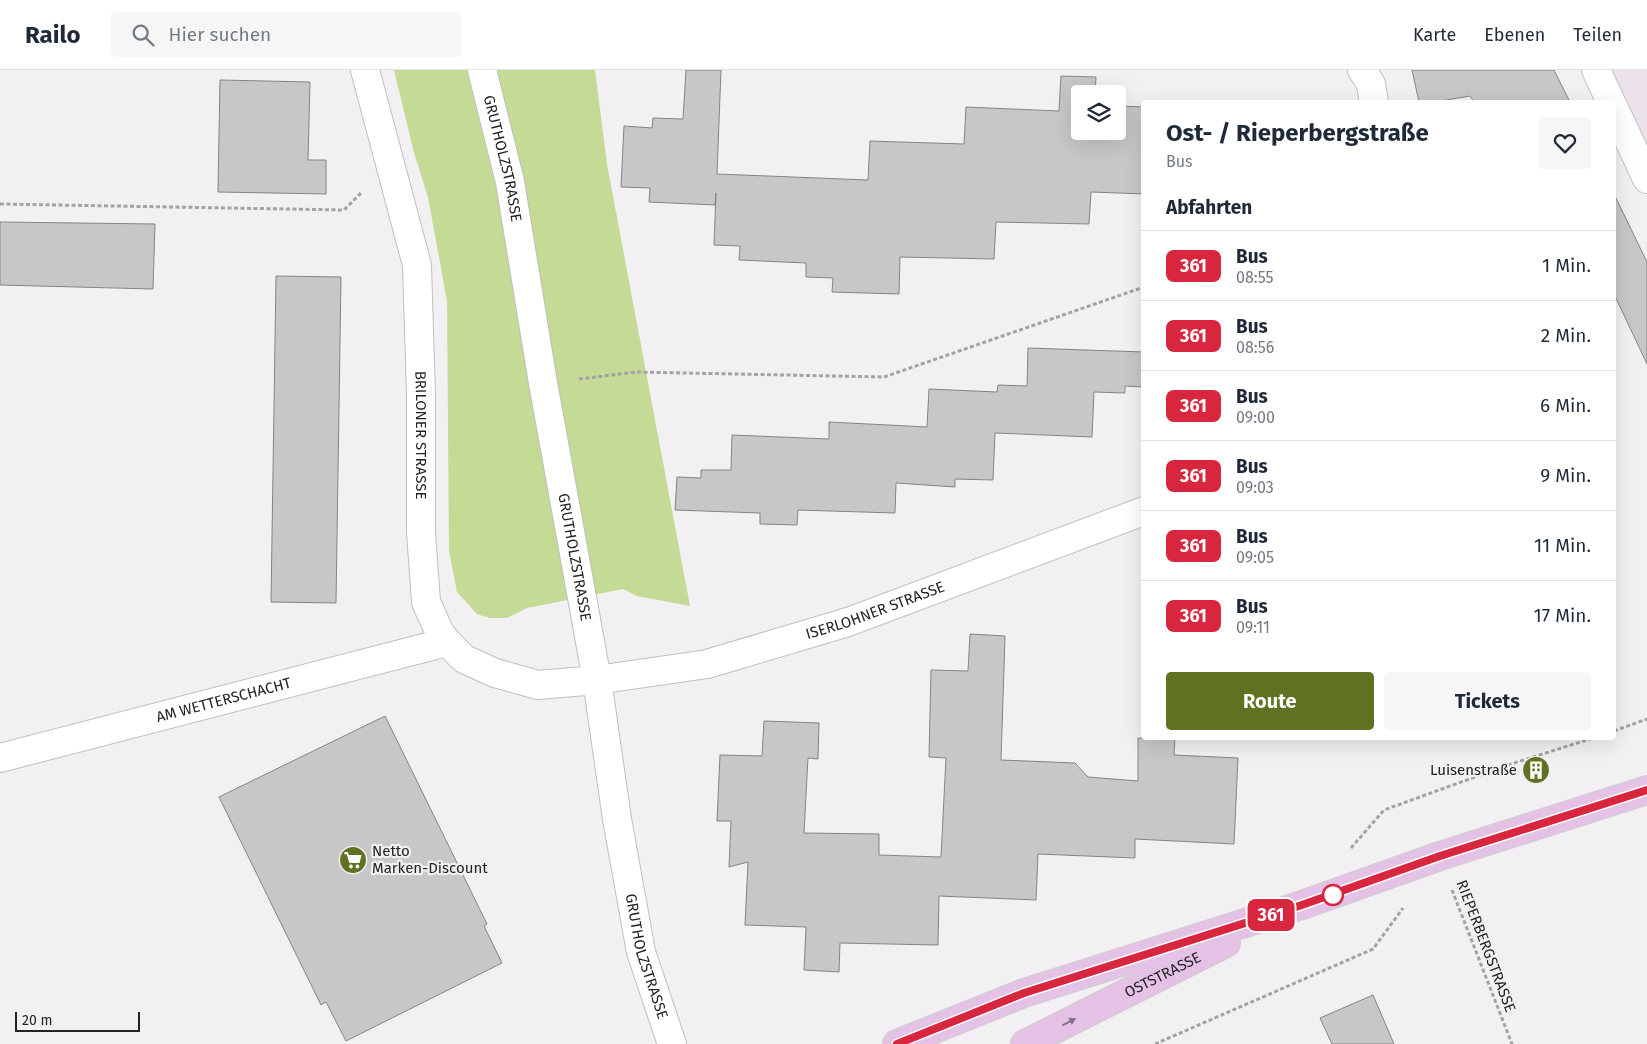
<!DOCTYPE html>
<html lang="de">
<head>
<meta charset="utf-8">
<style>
	:root { --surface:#fff; --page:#f6f6f7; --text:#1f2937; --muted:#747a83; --line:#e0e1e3; --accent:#5f7221 }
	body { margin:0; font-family:"Fira Sans",sans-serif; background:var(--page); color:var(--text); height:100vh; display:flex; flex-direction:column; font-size:19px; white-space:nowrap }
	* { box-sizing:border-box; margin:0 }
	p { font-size:16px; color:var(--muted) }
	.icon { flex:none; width:28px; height:28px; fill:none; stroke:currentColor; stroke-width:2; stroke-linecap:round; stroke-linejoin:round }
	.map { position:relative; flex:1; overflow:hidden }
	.side { position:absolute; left:1141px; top:30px; width:475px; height:640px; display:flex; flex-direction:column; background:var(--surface); border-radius:5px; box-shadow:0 5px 20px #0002 }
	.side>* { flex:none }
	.badge { padding:0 10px; border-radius:8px; font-size:18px; line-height:32px }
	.controls { position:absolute; left:1071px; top:15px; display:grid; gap:10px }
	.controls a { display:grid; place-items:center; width:55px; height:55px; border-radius:5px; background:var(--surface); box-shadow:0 5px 20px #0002; font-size:25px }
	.scale { position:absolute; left:15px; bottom:12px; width:125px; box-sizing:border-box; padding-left:5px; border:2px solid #242324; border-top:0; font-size:14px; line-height:18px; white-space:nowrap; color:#242324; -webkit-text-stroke:4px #f3f0f3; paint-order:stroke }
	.map>.badge { position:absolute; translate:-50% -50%; box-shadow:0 0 0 2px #fff }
	h2 { padding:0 25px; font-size:19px; line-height:45px }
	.round { display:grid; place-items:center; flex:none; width:52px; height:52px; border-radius:5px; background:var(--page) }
	.summary { display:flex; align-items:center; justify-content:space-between; height:85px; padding:0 25px }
	h1 { font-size:24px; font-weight:700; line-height:38px }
	.primary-button { display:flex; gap:10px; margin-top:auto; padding:10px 25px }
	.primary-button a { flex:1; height:58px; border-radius:5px; background:var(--accent); color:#fff; font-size:20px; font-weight:700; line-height:58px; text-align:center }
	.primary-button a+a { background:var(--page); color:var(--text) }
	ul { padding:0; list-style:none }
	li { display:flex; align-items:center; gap:15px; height:70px; padding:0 25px; border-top:1px solid var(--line) }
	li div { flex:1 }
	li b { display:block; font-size:19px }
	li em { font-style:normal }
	li .badge { min-width:55px; font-weight:700; text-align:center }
	header { display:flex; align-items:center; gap:30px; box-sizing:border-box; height:70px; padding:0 25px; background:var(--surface); border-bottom:1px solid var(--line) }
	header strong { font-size:24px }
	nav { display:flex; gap:28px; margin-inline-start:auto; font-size:18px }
	.search { width:350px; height:45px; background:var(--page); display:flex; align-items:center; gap:12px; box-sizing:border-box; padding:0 18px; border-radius:5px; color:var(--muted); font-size:19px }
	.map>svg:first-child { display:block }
	.built { fill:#ebe2eb }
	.green { fill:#c5da94 }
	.building { fill:#c9c6c9; stroke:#858385 }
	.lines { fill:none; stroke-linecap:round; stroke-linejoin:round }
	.minor-casing { stroke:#c1bec1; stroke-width:30 }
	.major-casing { stroke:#cfcfcf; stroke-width:30 }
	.path { stroke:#a4a2a4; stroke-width:3; stroke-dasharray:4 2.5; stroke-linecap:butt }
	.minor { stroke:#fff; stroke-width:28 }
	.major { stroke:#e4c2e6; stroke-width:28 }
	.oneway { fill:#847285 }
	.line-casing { stroke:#fff; stroke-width:11 }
	.line { stroke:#d7263d; stroke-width:8 }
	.stop-dot { fill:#fff; stroke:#d7263d; stroke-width:2.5 }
	.labels { text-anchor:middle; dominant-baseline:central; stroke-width:4.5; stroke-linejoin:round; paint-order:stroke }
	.street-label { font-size:15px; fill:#242324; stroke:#f3f0f3 }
	.poi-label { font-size:15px; fill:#242324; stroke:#f3f0f3; text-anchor:end }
</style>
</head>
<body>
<header>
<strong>Railo</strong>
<div class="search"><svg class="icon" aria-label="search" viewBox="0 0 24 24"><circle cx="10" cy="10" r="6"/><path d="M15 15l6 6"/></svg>Hier suchen</div>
<nav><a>Karte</a><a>Ebenen</a><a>Teilen</a></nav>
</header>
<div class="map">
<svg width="1647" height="974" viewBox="0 0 1647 974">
	<rect width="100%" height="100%" fill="#f3f0f3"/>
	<polygon class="built" points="1612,0 1647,0 1647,75"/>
	<polygon class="green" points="394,0 595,0 607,94 690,536 637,526 623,519 527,538 507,548 490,548 477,544 457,522 449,481 447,231 428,127 414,83"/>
	<g class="building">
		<polygon points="686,0 721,0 717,104 868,110 870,71 964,74 966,37 1059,41 1061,6 1096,7 1095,24 1080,24 1080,61 1118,61 1118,36 1144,37 1144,124 1091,122 1089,154 996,152 994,189 900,187 899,224 832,222 833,208 806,207 806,193 739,190 740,176 714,175 716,123 715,135 649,132 650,118 621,117 624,56 652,58 653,48 683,49"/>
		<polygon points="1412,0 1554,0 1570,32 1474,32 1470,26 1435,32 1419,32"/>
		<polygon points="220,10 310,12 308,90 326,90 326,124 218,122"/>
		<polygon points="1614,124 1647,192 1647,294 1614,224"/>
		<polygon points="0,152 155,154 153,219 0,215"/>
		<polygon points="276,206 341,207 336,533 271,532"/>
		<polygon points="1028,278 1144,282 1144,317 1125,316 1125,323 1094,322 1092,367 995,363 993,410 955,409 955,417 896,413 895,443 798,440 797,455 760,454 760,443 675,440 677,407 701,408 701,400 731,400 732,365 829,369 829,352 927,357 929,319 997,322 998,315 1027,316"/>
		<polygon points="970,564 1005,566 1001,690 1075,693 1088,707 1138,711 1138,668 1175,668 1174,685 1238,688 1234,774 1135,769 1135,788 1038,784 1036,830 939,826 938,875 840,873 839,902 804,900 806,857 745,855 748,792 729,797 731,751 717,751 720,685 762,686 764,651 819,653 818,689 808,688 804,763 879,764 879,785 941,787 946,688 929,687 931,600 968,601"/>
		<polygon points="385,646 487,854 484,856 502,893 346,971 326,932 321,935 219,727"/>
		<polygon points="1373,925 1394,974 1332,974 1320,948"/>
	</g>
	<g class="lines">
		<g class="minor-casing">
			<g id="minor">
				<path id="s1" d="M365,0L417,195L421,325V462L426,532L439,561L447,572L464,589L495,603L538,615L597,610L707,594L848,552L1144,441"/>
				<path id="s2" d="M482,0L510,112L543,313L597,610L617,749L641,882L672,974"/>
				<polyline points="1362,0 1371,14 1374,32"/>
				<polyline points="1596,0 1611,32"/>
				<polyline points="1614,38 1647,109"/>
				<path id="s3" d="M0,688L447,572"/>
			</g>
		</g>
		<g class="major-casing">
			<g id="major">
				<polyline points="897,974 1024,923 1299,836 1440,786 1647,720"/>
				<path id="s4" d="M1025,974L1226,873"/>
			</g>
		</g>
		<g class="path">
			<polyline points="0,134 344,140 361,123"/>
			<polyline points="579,309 636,302 884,307 1144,217"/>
			<polyline points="1614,661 1647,649"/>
			<polyline points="1351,778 1384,740 1508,695 1593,668"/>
			<polyline points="1452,820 1512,974"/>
			<polyline points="1155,974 1373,879 1403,838"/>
		</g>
		<use href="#minor" class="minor"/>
		<use href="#major" class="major"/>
	</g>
	<defs><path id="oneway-solid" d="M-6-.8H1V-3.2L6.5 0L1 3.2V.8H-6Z" transform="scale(1.25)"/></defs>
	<use class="oneway" href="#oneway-solid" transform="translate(1069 952) rotate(-27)"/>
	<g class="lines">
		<g class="line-casing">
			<polyline id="line" points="897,974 1024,923 1299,836 1440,786 1647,720"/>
		</g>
		<use href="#line" class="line"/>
	</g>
	<defs>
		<g id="building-disc" transform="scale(1.4375)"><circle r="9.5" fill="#5f7221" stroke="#f3f0f3"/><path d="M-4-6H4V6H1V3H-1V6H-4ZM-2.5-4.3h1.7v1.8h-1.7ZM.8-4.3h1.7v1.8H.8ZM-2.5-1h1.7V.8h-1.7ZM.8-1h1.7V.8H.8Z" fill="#fff"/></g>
		<g id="supermarket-disc" transform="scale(1.4375)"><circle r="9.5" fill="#5f7221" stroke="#f3f0f3"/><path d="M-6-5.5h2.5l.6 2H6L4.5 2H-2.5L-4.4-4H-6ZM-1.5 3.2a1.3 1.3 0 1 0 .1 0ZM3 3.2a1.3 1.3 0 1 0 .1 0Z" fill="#fff"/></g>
	</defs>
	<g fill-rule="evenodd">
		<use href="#building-disc" x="1536" y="700"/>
		<use href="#supermarket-disc" x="353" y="790"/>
	</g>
	<circle class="stop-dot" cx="1333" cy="825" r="10"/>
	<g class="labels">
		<g class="street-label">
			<text stroke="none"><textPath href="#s2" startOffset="91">GRUTHOLZSTRASSE</textPath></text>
			<text stroke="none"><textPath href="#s1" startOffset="372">BRILONER STRASSE</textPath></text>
			<text stroke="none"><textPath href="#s2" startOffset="496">GRUTHOLZSTRASSE</textPath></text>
			<text stroke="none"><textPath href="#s1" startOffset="1034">ISERLOHNER STRASSE</textPath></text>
			<text stroke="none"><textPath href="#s3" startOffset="231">AM WETTERSCHACHT</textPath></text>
			<text transform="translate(1486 876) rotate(69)">RIEPERBERGSTRASSE</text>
			<text stroke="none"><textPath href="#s2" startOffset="902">GRUTHOLZSTRASSE</textPath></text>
			<text stroke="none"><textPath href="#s4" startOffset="154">OSTSTRASSE</textPath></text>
		</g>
		<g class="poi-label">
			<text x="1517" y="700">Luisenstraße</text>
			<text x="372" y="781" text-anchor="start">Netto<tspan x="372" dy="17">Marken-Discount</tspan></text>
		</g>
	</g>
</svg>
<div class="controls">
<a><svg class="icon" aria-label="layers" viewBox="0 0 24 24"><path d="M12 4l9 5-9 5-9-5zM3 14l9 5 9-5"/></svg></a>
</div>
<div class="scale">20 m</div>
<b class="badge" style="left:1271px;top:845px;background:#d7263d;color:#fff">361</b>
<section class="side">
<div class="summary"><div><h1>Ost- / Rieperbergstraße</h1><p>Bus</p></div><a class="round"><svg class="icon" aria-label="heart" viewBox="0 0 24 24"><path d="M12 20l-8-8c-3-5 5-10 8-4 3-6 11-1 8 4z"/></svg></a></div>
<h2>Abfahrten</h2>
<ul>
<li><span class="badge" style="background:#d7263d;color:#fff">361</span><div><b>Bus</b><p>08:55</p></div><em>1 Min.</em></li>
<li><span class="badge" style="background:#d7263d;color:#fff">361</span><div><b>Bus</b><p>08:56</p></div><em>2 Min.</em></li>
<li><span class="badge" style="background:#d7263d;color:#fff">361</span><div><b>Bus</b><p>09:00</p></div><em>6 Min.</em></li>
<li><span class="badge" style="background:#d7263d;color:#fff">361</span><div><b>Bus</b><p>09:03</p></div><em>9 Min.</em></li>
<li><span class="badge" style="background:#d7263d;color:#fff">361</span><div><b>Bus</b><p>09:05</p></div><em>11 Min.</em></li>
<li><span class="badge" style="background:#d7263d;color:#fff">361</span><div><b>Bus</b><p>09:11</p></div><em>17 Min.</em></li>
</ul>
<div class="primary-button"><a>Route</a><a>Tickets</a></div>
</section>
</div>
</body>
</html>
